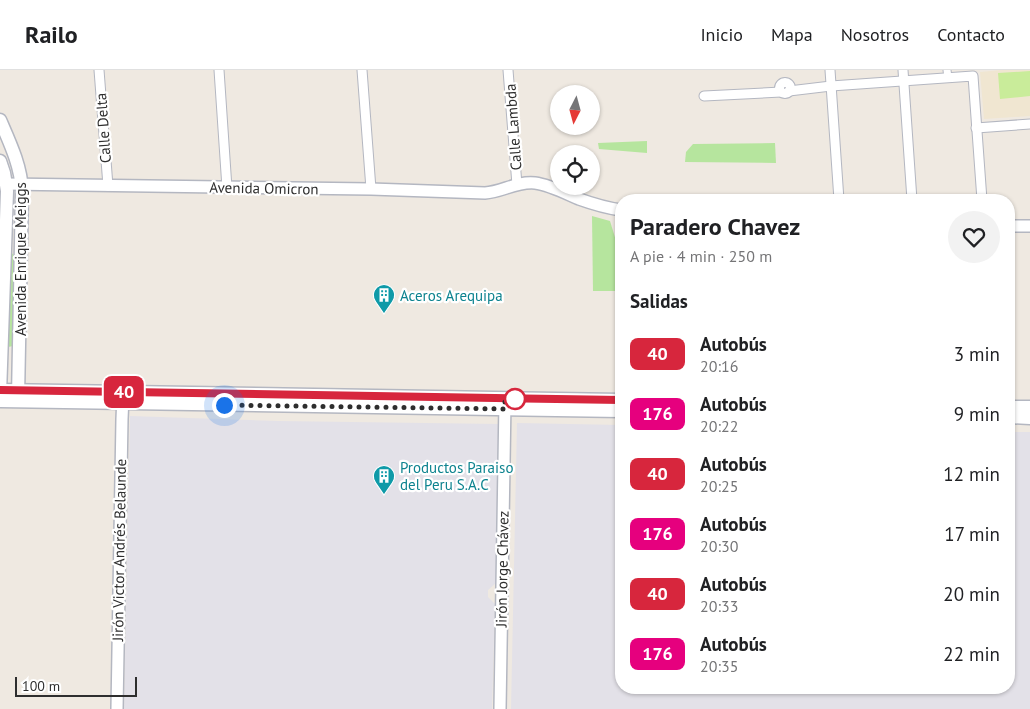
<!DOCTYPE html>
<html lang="es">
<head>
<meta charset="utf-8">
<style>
	:root { --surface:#fff; --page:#f2f2f2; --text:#202124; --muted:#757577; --line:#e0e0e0 }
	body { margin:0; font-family:"PT Sans",sans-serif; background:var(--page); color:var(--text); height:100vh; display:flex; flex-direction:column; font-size:19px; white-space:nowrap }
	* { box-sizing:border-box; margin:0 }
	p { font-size:16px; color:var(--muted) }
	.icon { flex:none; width:28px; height:28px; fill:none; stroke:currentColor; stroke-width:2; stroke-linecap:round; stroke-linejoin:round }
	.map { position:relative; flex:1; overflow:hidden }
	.drawer { position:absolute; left:615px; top:124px; width:400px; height:500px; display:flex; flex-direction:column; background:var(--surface); border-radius:20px; box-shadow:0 1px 4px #0004 }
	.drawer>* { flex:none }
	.badge { padding:0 10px; border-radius:8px; font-size:18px; line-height:32px }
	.needle { width:32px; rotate:186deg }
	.buttons { position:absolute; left:550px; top:15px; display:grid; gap:10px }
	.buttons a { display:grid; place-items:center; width:50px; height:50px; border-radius:50%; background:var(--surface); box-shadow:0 1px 4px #0004; font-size:25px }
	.scale { position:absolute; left:15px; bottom:12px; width:122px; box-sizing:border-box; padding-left:5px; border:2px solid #2e2e2e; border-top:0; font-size:14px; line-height:18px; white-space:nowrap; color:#2e2e2e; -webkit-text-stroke:4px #fff; paint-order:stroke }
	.you { position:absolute; width:25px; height:25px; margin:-12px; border:4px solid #fff; border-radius:50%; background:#1a73e8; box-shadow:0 0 0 8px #1a73e833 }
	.map>.badge { position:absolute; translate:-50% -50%; box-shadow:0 0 0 2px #fff }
	h2 { padding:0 15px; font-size:19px; line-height:45px }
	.round { display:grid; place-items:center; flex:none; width:52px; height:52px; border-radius:26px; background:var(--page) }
	.head { display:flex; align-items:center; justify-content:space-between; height:85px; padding:0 15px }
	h1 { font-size:24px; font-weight:700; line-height:38px }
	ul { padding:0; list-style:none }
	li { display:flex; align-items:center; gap:15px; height:60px; padding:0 15px }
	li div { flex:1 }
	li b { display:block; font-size:19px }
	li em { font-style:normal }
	li .badge { min-width:55px; font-weight:700; text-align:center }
	header { display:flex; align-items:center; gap:30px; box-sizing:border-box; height:70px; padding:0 25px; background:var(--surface); border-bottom:1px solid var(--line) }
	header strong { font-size:24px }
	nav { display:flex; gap:28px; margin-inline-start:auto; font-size:18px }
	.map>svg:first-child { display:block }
	.industrial { fill:#e3e1e8 }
	.education { fill:#f0e6d1 }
	.green { fill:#b6e59e }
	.pitch { fill:#c9ec9a }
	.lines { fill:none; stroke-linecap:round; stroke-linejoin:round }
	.pedestrian-casing { stroke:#b4b7c1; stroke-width:9 }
	.minor-casing { stroke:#b4b7c1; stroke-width:11 }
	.tertiary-casing { stroke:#b4b7c1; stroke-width:14 }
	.secondary-casing { stroke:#b4b7c1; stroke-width:15 }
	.pedestrian { stroke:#fff; stroke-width:7 }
	.minor { stroke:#fff; stroke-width:9 }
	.tertiary { stroke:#fff; stroke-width:11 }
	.secondary { stroke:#fff; stroke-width:12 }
	.line-casing { stroke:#fff; stroke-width:11 }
	.line { stroke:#d7263d; stroke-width:8 }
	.walk { stroke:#2e2e2e; stroke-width:5; stroke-dasharray:0 9 }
	.stop-dot { fill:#fff; stroke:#d7263d; stroke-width:2.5 }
	.labels { text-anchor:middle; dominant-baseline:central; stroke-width:4.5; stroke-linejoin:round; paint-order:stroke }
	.street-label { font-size:15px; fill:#2e2e2e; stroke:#fff }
	.culture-label { font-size:15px; fill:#0d838f; stroke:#fff; text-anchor:start }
</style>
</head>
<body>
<header>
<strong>Railo</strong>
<nav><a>Inicio</a><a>Mapa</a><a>Nosotros</a><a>Contacto</a></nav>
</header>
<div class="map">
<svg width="1030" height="639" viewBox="0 0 1030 639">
	<rect width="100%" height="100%" fill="#efe9e1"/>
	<g class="industrial">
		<polygon points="130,346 278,351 499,354 498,378 496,513 488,520 488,527 495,534 492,639 124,639"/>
		<polygon points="517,353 621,355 621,618 1009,618 1009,362 1030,362 1030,639 511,639"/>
	</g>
	<polygon class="education" points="1002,0 1030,0 1030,46 984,49 980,2"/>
	<g class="green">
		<polygon points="647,71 647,83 599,79 598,73"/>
		<polygon points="775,73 776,93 685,92 686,82 693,74"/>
		<polygon points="592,146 610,151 621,187 621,221 593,221"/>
		<polygon points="11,183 13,184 15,188 13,276 8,277 6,275"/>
	</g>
	<polygon class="pitch" points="1030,1 1030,26 1000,29 998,3"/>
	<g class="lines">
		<g class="pedestrian-casing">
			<polyline id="pedestrian" points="947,0 948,8"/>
		</g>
		<g class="minor-casing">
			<g id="minor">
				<polyline points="99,0 108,116"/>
				<polyline points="219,0 227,118"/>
				<polyline points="362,0 371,119"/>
				<polyline points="508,0 517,115"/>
				<polyline points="830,0 839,130"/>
				<polyline points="903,0 912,130"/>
				<circle cx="785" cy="18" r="5.5"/>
				<polyline points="789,21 831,16 973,6 982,130"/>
				<polyline points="704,26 781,22"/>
				<polyline points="976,58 1030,54"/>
			</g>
		</g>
		<g class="tertiary-casing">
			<g id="tertiary">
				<path d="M6,114L371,119L485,123C502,122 517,111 535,113C550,115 565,123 579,129C593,134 607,138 621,140"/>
				<polyline points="1009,156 1030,156"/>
				<polyline points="117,639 122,349 123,326"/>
				<polyline points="500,639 505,331"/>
			</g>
		</g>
		<g class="secondary-casing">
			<g id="secondary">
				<path d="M0,50C10,73 21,96 22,121L18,327"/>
				<polyline points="0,91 4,103 7,121 0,324"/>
				<polyline points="0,320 621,330"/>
				<polyline points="0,331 621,341"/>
				<polyline points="1009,337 1030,337"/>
				<polyline points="1009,347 1030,348"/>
			</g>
		</g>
		<use href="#pedestrian" class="pedestrian"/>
		<use href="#minor" class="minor"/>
		<use href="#tertiary" class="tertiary"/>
		<use href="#secondary" class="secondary"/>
	</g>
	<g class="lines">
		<g class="line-casing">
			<polyline id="line" points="0,320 621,330"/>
		</g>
		<use href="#line" class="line"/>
		<polyline class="walk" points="224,335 505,339 505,328 520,329 515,329"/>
	</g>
	<defs>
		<g id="building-pin" transform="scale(1.125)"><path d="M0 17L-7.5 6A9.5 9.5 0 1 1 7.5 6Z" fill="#0f9aa8" stroke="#fff"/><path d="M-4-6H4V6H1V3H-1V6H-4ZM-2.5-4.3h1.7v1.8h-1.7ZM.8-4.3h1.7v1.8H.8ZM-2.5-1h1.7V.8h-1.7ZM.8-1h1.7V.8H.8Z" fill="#fff"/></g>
	</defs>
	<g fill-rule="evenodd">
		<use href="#building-pin" x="384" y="225"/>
		<use href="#building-pin" x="384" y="406"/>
	</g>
	<circle class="stop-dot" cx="515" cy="329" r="10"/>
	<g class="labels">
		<g class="street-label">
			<text transform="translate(513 57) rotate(-94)">Calle Lambda</text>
			<text transform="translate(103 58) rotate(-94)">Calle Delta</text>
			<text transform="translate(264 118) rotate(1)">Avenida Omicron</text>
			<text transform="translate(20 189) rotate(-90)">Avenida Enrique Meiggs</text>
			<text transform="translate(119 480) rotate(-89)">Jirón Victor Andrés Belaunde</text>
			<text transform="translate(502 499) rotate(-89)">Jirón Jorge Chávez</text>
		</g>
		<g class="culture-label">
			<text x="400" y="225">Aceros Arequipa</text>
			<text x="400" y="397">Productos Paraiso<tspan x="400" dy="17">del Peru S.A.C</tspan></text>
		</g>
	</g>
</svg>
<div class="buttons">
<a><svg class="needle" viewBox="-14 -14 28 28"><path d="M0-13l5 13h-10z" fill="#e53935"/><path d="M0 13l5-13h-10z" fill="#757577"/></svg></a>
<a><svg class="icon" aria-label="locate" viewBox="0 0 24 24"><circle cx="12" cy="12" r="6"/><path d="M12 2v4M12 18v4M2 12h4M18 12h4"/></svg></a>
</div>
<div class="scale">100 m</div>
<div class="you" style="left:224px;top:335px"></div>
<b class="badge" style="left:124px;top:322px;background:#d7263d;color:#fff">40</b>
<section class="drawer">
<div class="head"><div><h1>Paradero Chavez</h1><p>A pie · 4 min · 250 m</p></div><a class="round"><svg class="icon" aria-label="heart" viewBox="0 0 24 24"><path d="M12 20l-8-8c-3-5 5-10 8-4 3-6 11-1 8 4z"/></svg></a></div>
<h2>Salidas</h2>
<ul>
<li><span class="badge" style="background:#d7263d;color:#fff">40</span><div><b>Autobús</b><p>20:16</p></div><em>3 min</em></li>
<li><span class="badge" style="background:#e6007e;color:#fff">176</span><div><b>Autobús</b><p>20:22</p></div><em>9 min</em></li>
<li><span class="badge" style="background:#d7263d;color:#fff">40</span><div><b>Autobús</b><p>20:25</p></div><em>12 min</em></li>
<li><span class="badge" style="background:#e6007e;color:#fff">176</span><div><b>Autobús</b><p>20:30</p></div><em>17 min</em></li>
<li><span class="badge" style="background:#d7263d;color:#fff">40</span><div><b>Autobús</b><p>20:33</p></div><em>20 min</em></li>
<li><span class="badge" style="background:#e6007e;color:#fff">176</span><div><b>Autobús</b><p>20:35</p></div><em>22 min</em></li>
</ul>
</section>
</div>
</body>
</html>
